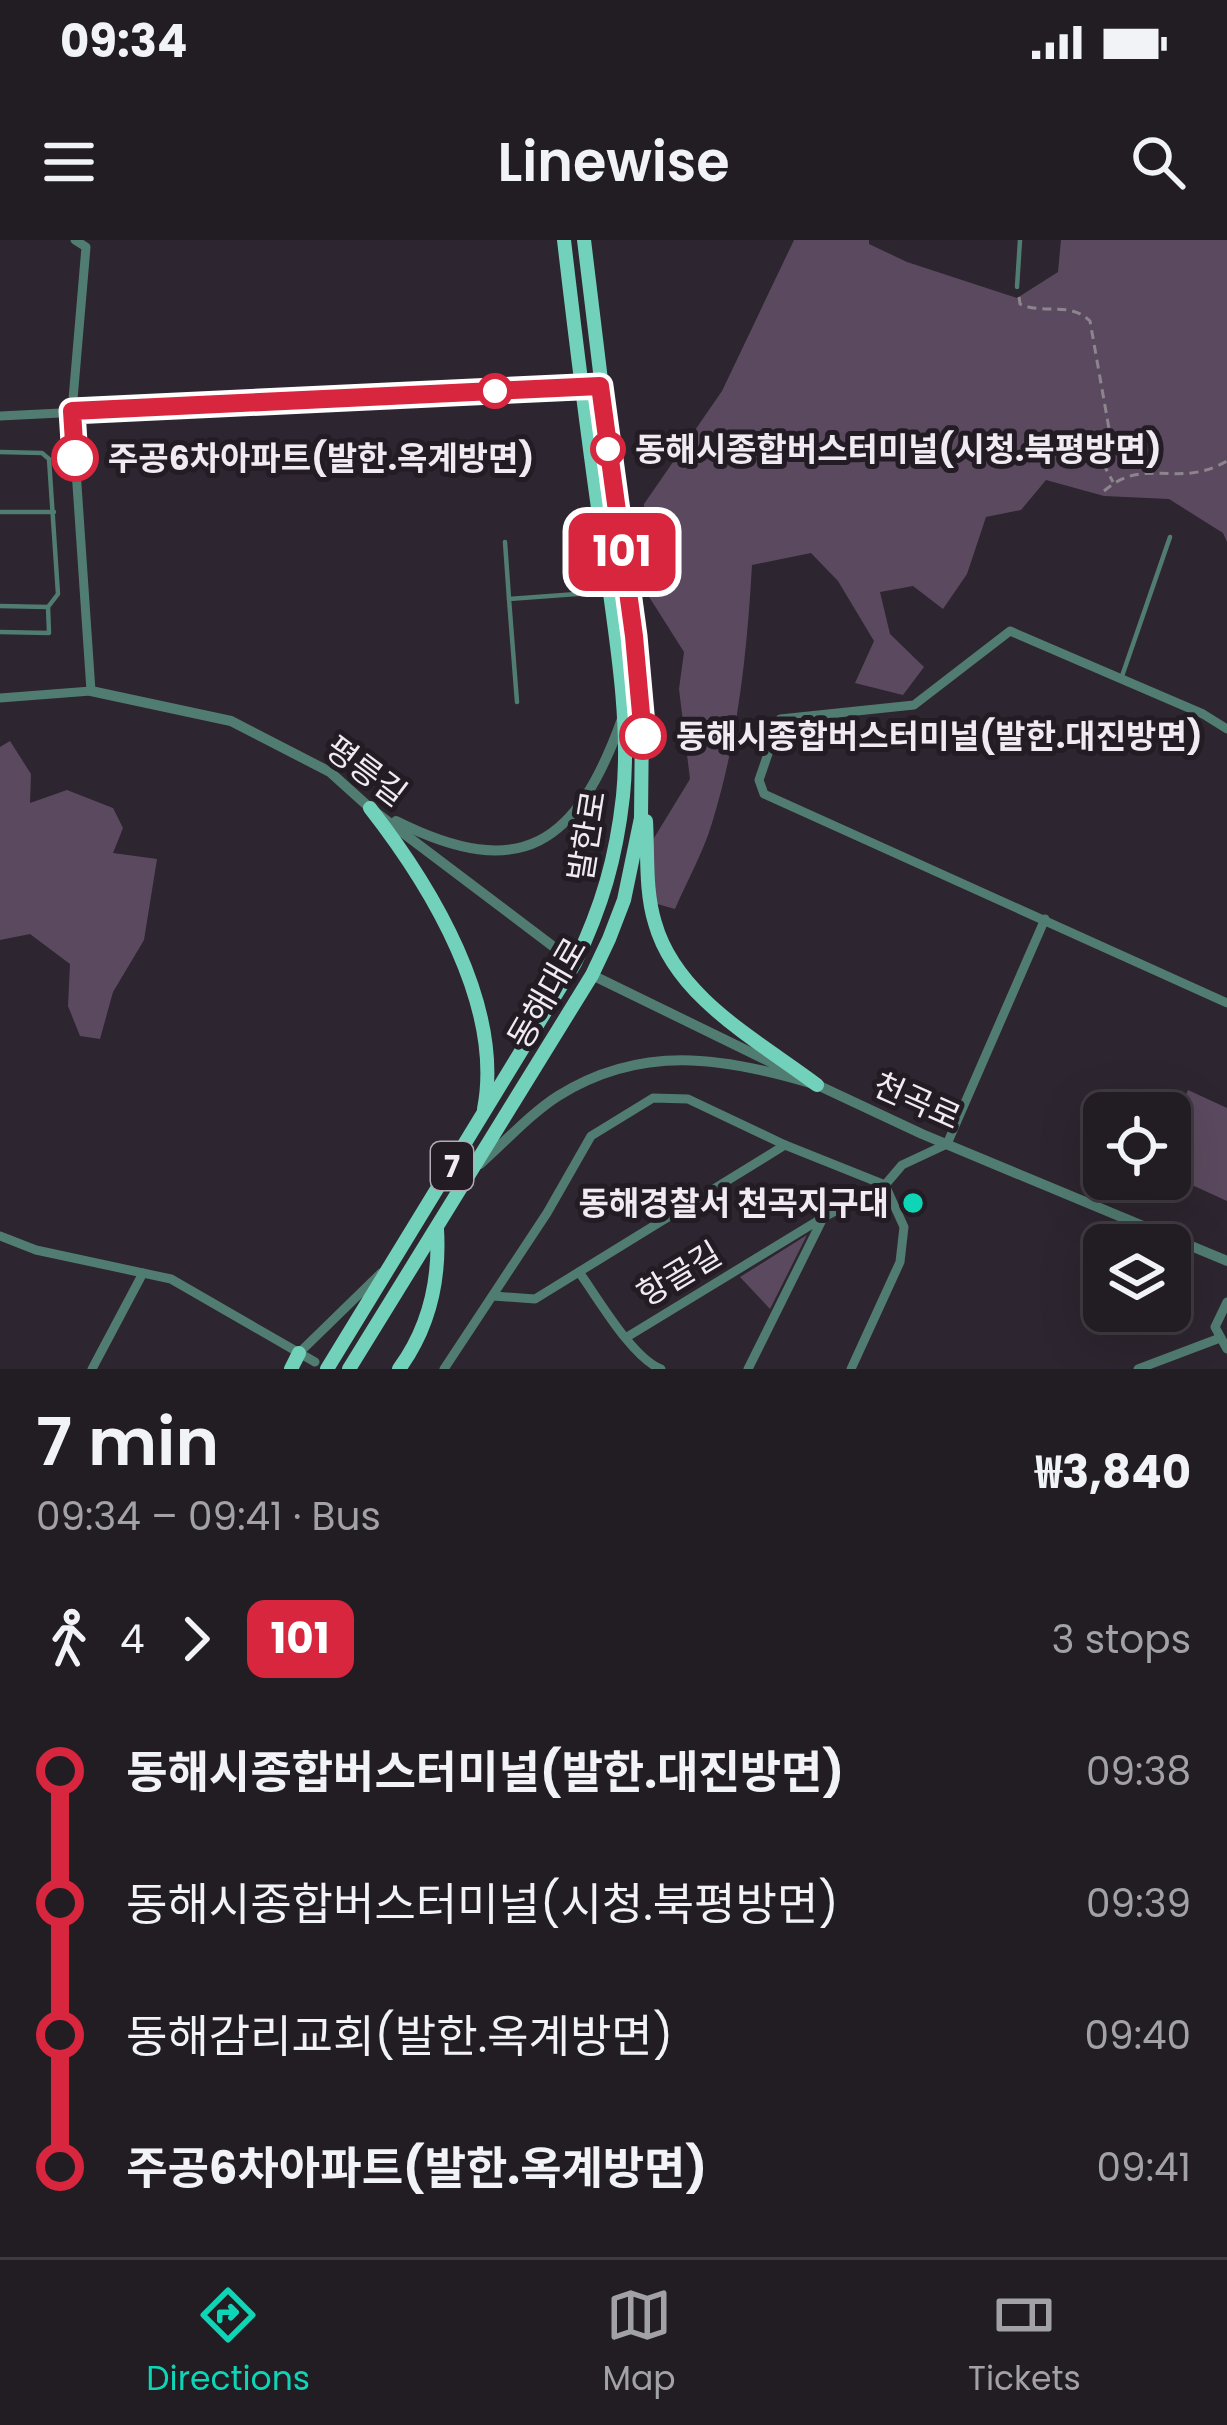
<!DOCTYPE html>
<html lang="en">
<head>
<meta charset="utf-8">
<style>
	:root { --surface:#221c23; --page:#2a252b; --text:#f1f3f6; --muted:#a2a1a6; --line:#3f3a41; --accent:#0dd5b5 }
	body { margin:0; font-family:Poppins,"Noto Sans KR",sans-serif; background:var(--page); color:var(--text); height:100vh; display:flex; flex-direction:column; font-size:45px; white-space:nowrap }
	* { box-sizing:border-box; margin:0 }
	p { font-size:39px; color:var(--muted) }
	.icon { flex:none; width:66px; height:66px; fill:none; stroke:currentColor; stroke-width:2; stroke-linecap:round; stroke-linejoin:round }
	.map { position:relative; height:1129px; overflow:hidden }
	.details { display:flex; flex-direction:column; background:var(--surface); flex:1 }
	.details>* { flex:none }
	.badge { padding:0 24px; border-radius:18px; font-size:42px; line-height:78px }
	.controls { position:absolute; left:1083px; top:852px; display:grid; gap:24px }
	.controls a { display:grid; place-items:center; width:108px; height:108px; border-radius:18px; background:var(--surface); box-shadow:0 12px 48px #0002,0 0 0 3px var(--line); font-size:60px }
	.map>.badge { position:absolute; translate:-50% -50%; box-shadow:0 0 0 6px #fff }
	.legs { display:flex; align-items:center; gap:18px; height:132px; padding:0 36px; font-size:39px }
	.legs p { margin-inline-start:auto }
	.summary { display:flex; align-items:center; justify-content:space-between; height:204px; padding:0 36px }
	h1 { font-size:66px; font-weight:600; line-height:90px }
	ul { padding:0 36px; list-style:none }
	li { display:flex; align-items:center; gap:42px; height:132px; font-size:45px }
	li i { display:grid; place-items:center; width:18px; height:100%; margin:0 15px; background:currentColor }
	li i::after { content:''; width:30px; height:30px; margin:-15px; border:9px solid; border-radius:50%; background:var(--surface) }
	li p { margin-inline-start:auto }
	li:first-child i { background:linear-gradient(#0000 50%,currentColor 0) }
	li:last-child i { background:linear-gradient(currentColor 50%,#0000 0) }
	.status { display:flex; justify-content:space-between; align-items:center; height:84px; padding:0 60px; background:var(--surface); direction:ltr }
	.status svg { height:33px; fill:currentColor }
	header { display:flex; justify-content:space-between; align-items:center; height:156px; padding:0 36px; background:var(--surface); font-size:54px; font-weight:600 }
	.tab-bar { display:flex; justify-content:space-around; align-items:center; height:168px; border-top:3px solid var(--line); background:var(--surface); font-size:33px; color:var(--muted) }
	.tab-bar a { display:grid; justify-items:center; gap:6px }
	.tab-bar .selected { color:var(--accent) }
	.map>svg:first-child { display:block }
	.green { fill:#5b4a5f }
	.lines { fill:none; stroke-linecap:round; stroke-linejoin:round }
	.path { stroke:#8c858e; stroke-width:3; stroke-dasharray:9 6; stroke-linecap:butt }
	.service { stroke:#517c71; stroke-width:4.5 }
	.minor { stroke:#517c71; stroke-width:9 }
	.tertiary { stroke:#517c71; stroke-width:10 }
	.primary { stroke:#72d1ba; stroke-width:14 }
	.line-1-casing { stroke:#fff; stroke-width:27 }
	.line-1 { stroke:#d7263d; stroke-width:18 }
	.stop-1-dot { fill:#fff; stroke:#d7263d; stroke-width:6 }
	.poi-dot { fill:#0dd5b5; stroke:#231c25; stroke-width:4.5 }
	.labels { text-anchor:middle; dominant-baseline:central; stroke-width:10; stroke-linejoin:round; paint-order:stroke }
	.shield { fill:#231c25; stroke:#b2adb4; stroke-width:3 }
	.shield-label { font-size:30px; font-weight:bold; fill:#f0ebf2 }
	.stop-label { font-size:33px; font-weight:bold; fill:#f0ebf2; stroke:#231c25; text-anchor:start }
	.street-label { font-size:33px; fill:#f0ebf2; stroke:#231c25 }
	.poi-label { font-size:33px; font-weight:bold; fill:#f0ebf2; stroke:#231c25; text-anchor:end }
</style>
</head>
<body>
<div class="status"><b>09:34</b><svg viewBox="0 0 49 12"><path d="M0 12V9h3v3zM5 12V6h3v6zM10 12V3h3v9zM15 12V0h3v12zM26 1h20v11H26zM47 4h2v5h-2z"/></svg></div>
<header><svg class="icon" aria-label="menu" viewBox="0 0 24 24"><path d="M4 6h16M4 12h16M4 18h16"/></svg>Linewise<svg class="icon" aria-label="search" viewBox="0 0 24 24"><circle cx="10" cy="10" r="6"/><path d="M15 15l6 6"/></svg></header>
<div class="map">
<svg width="1227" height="1129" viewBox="0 0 1227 1129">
	<rect width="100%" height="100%" fill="#2d252f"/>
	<g class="green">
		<path d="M794,0H869V4L907,22L1017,58L1058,32L1061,0H1227V302L1223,293L1169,259L1104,256L1046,240L1021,270L986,277L967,334L943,369L913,346L880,352L890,394L924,427L903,455L855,443L874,401L838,341L811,313L752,325C747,413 738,499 712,583C703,613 687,641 675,669L643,660L654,598L690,539L679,449L684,412L646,352L644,264L722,151Z"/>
		<polygon points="10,501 31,534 30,563 67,550 113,568 123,588 113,613 157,619 144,700 113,752 100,799 80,796 68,766 70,724 30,694 0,700 0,507"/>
		<polygon points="1188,850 1227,868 1227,961 1170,935 1170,890"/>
		<polygon points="807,995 770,1069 740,1037"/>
	</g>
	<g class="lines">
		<g class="path">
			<path d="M1019,57L1020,64C1044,75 1070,61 1090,81L1111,200L1105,227L1113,242"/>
			<path d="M1104,251C1145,215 1177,250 1227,221"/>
		</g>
		<g class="service">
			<polyline points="1017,47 1020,0"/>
			<polyline points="0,212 42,213 49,219 58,354 48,367 49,393 0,392"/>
			<polyline points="0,272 54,272"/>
			<polyline points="505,302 509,359"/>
			<polyline points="0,366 48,367"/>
			<polyline points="1121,439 1170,297"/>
			<polyline points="517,462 509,359 604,352"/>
		</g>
		<g class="minor">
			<polyline points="0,176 581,147"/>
			<polyline points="0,458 91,451 72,171 86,7 75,0"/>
			<polyline points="1227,489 1203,474 1010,391 914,465 780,479 759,540 764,554 1227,763"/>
			<polyline points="330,532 342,510"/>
			<polyline points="0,996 36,1010 171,1039 315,1122"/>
			<path d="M579,1032C598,1058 632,1118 661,1129"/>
			<polyline points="493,1056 535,1059 785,905"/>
			<polyline points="1227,1062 1215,1087 1227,1109"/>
			<polyline points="627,1097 824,977 885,945"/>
			<polyline points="299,1113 381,1033"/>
			<polyline points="92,1129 143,1033"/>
			<polyline points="444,1129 547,973 591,896 653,858 688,859 785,905 885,945"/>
			<polyline points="748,1129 823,978"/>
			<polyline points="851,1129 900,1022 904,987 885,945 902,925 947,904 1045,679"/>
			<polyline points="1138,1129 1220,1098"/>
		</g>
		<g class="tertiary">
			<polyline points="91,451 231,481 330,532 370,568 575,723"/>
			<path d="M396,581C522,644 577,604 622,479"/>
			<polyline points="592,735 789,831"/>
			<polyline points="811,842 922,894 1227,1021"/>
			<path d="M480,924C505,902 530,874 558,856C641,804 722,817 810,843"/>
		</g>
		<g class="primary">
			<path d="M370,568C431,646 504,766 484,869"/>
			<path d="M646,581C648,614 645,651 655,683C676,758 759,801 817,845"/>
			<polyline points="291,1129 299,1113"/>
			<path d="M327,1129L575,723C602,666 616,619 623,556C631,478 614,387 604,310C589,207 576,103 564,0"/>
			<polyline points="349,1129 592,735 609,699 624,660 641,578 642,478 584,0"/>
			<path d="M399,1129C429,1088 440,1039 437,989"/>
		</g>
	</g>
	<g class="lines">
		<g class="line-1-casing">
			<polyline id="line-1" points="75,218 72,171 600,146 634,396 643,496"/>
		</g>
		<use href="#line-1" class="line-1"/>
	</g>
	<g class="stop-1-dot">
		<circle cx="495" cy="151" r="15"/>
		<circle cx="608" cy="209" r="15"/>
		<circle cx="75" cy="218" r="21"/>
		<circle cx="643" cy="496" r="21"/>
	</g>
	<circle class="poi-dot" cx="913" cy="963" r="12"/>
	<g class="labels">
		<rect class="shield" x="431" y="902" width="42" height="48" rx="9"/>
		<g class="shield-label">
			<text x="452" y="926">7</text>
		</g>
		<g class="stop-label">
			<text x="635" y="209">동해시종합버스터미널(시청.북평방면)</text>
			<text x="108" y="218">주공6차아파트(발한.옥계방면)</text>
			<text x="676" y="496">동해시종합버스터미널(발한.대진방면)</text>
		</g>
		<g class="street-label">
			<text transform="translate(366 531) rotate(37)">평릉길</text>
			<text transform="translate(587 596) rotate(-81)">발한로</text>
			<text transform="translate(547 753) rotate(-60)">동해대로</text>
			<text transform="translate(917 861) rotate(24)">천곡로</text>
			<text transform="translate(679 1034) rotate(-31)">항골길</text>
		</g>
		<g class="poi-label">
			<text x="889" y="963">동해경찰서 천곡지구대</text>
		</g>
	</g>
</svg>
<div class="controls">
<a><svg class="icon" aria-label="locate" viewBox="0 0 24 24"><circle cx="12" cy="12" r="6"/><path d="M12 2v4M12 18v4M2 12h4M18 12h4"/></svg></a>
<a><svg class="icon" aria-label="layers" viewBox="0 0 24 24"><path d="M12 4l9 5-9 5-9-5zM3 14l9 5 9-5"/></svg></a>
</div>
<b class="badge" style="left:622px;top:312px;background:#d7263d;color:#fff">101</b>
</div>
<section class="details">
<div class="summary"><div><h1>7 min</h1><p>09:34 – 09:41 · Bus</p></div><b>₩3,840</b></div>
<div class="legs"><svg class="icon" aria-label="walk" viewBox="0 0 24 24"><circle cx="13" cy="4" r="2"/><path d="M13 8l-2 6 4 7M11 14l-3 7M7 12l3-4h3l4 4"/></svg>4<svg class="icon" aria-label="forward" viewBox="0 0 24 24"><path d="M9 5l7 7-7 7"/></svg><b class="badge" style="background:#d7263d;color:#fff">101</b><p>3 stops</p></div>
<ul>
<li><i style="color:#d7263d"></i><b>동해시종합버스터미널(발한.대진방면)</b><p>09:38</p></li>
<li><i style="color:#d7263d"></i><span>동해시종합버스터미널(시청.북평방면)</span><p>09:39</p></li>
<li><i style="color:#d7263d"></i><span>동해감리교회(발한.옥계방면)</span><p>09:40</p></li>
<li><i style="color:#d7263d"></i><b>주공6차아파트(발한.옥계방면)</b><p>09:41</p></li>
</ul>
</section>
<nav class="tab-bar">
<a class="selected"><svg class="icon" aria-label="directions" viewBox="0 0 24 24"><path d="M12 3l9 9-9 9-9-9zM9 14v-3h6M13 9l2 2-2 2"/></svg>Directions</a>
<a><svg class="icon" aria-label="map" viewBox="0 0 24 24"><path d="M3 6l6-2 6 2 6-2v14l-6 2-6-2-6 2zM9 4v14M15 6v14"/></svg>Map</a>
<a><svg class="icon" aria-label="tickets" viewBox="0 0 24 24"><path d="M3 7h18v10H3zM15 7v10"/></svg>Tickets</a>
</nav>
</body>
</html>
